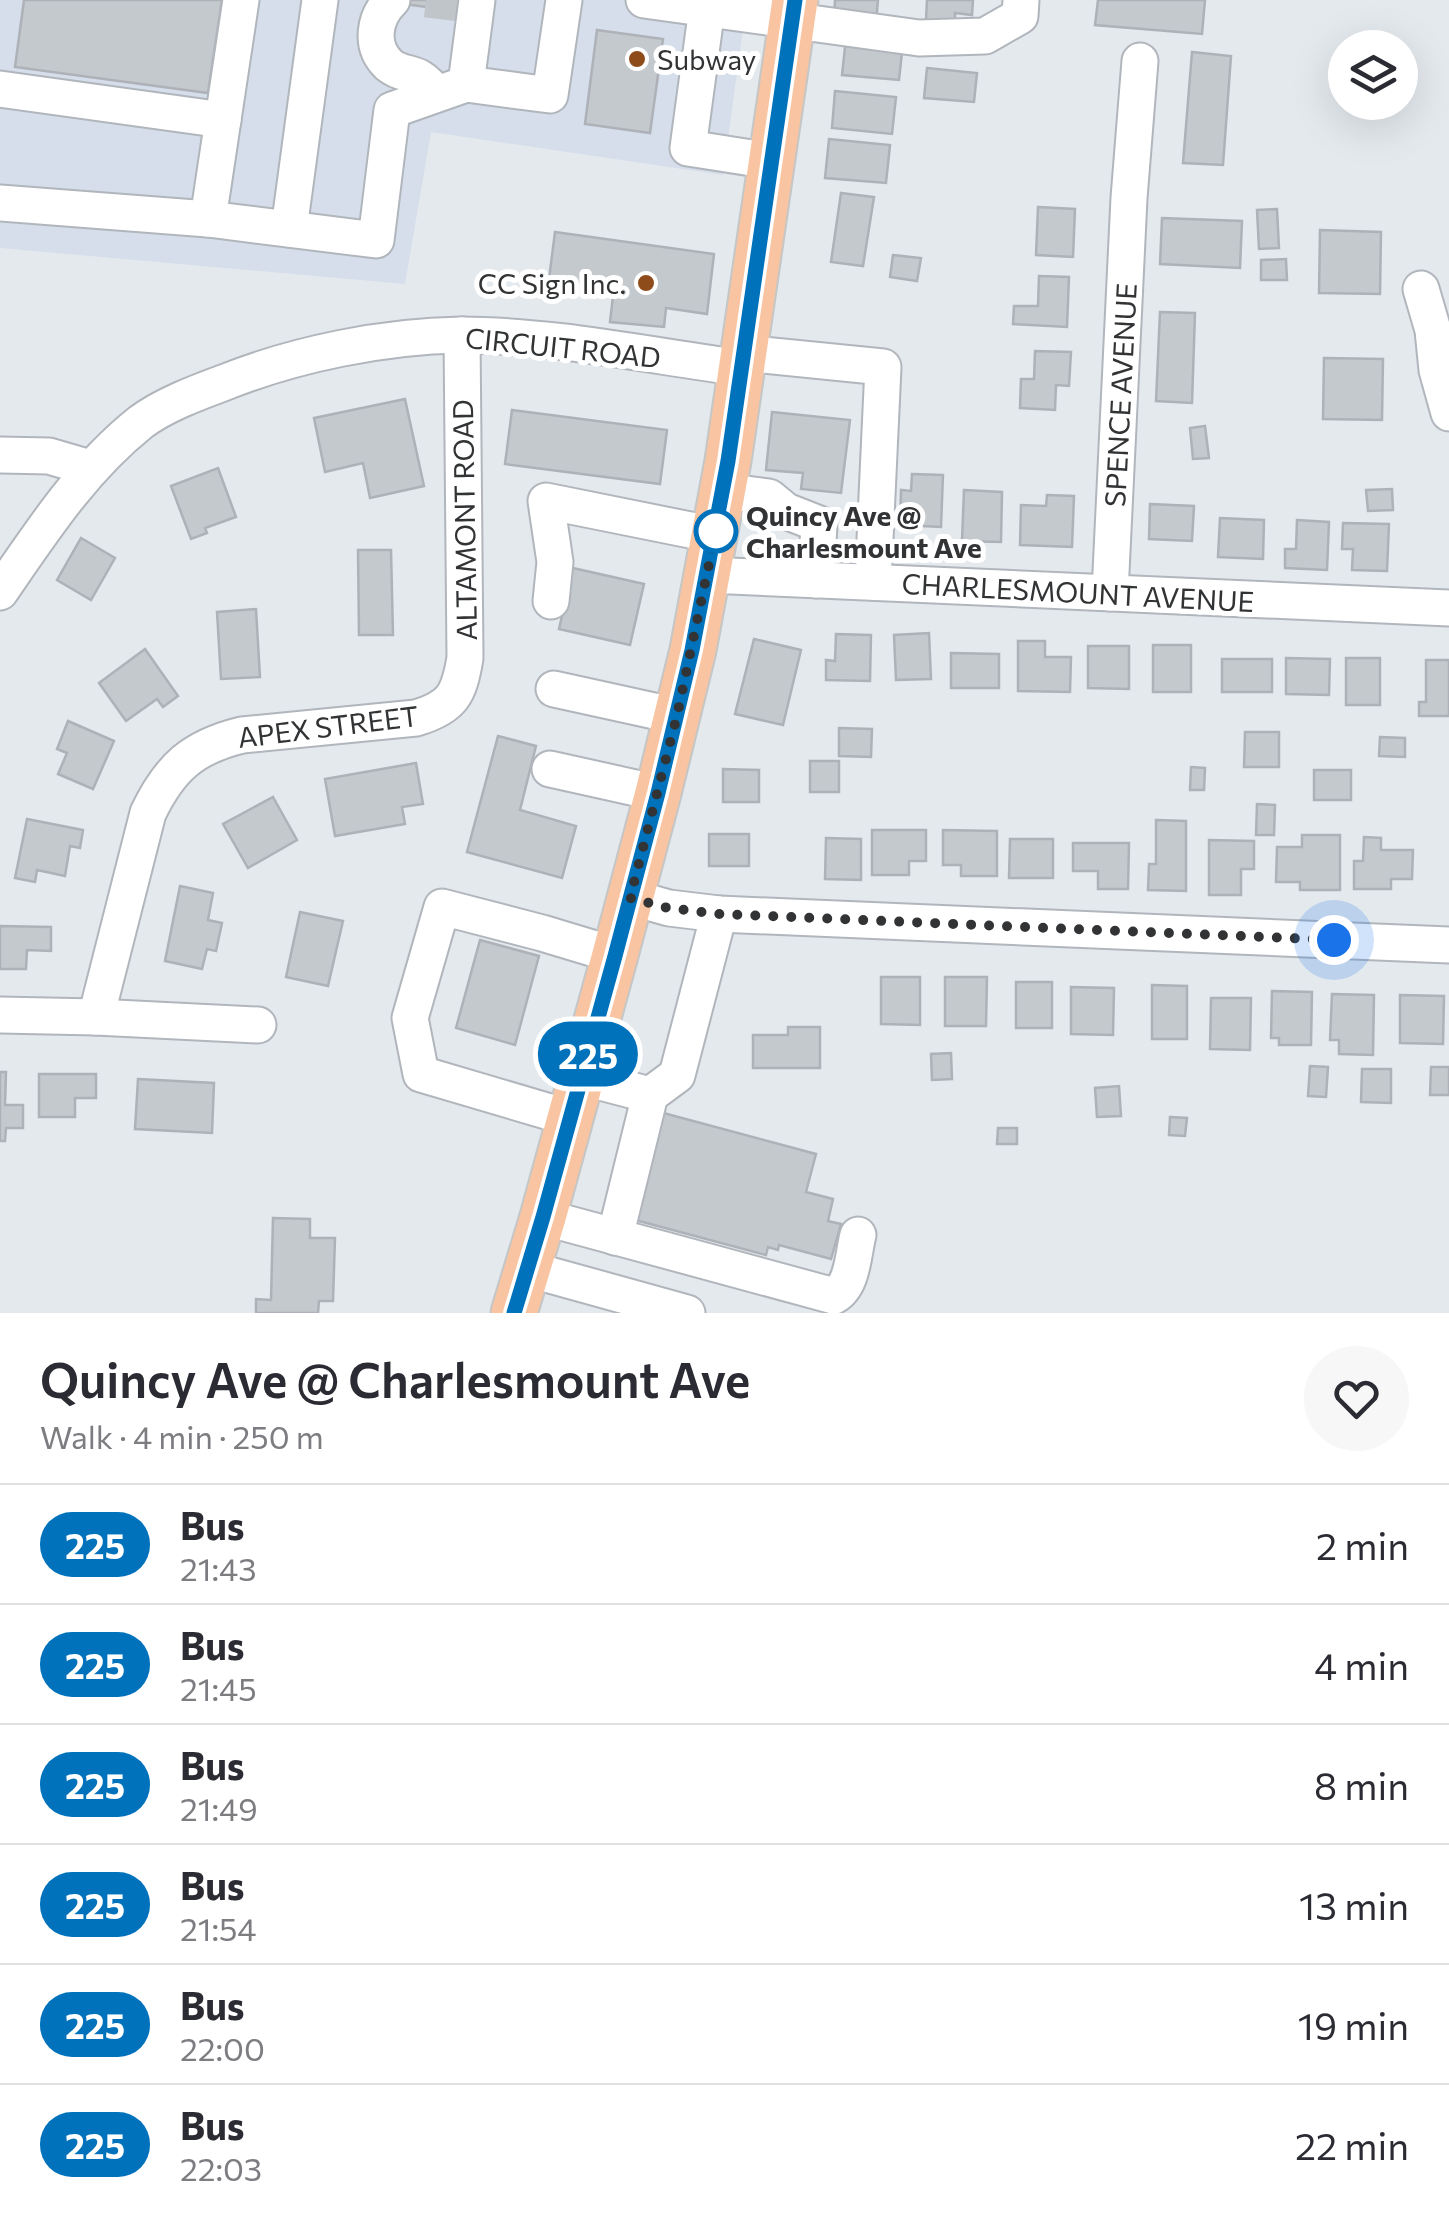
<!DOCTYPE html>
<html lang="en">
<head>
<meta charset="utf-8">
<style>
	:root { --surface:#fff; --page:#f7f7f7; --text:#2b2b33; --muted:#7c7c81; --line:#e1e1e2 }
	body { margin:0; font-family:Commissioner,sans-serif; background:var(--page); color:var(--text); height:100vh; display:flex; flex-direction:column; font-size:38px; white-space:nowrap }
	* { box-sizing:border-box; margin:0 }
	p { font-size:32px; color:var(--muted) }
	.icon { flex:none; width:55px; height:55px; fill:none; stroke:currentColor; stroke-width:2; stroke-linecap:round; stroke-linejoin:round }
	.map { position:relative; height:1313px; overflow:hidden }
	.sheet { display:flex; flex-direction:column; background:var(--surface); flex:1 }
	.sheet>* { flex:none }
	.badge { padding:0 20px; border-radius:32px; font-size:35px; line-height:65px }
	.buttons { position:absolute; left:1328px; top:30px; display:grid; gap:20px }
	.buttons a { display:grid; place-items:center; width:90px; height:90px; border-radius:50%; background:var(--surface); box-shadow:0 10px 40px #0002; font-size:50px }
	.you { position:absolute; width:50px; height:50px; margin:-25px; border:8px solid #fff; border-radius:50%; background:#1a73e8; box-shadow:0 0 0 15px #1a73e833 }
	.map>.badge { position:absolute; translate:-50% -50%; box-shadow:0 0 0 5px #fff }
	.round { display:grid; place-items:center; flex:none; width:105px; height:105px; border-radius:52px; background:var(--page) }
	.summary { display:flex; align-items:center; justify-content:space-between; height:170px; padding:0 40px }
	h1 { font-size:48px; font-weight:600; line-height:75px }
	ul { padding:0; list-style:none }
	li { display:flex; align-items:center; gap:30px; height:120px; padding:0 40px; border-top:2px solid var(--line) }
	li div { flex:1 }
	li b { display:block; font-size:38px }
	li em { font-style:normal }
	li .badge { min-width:110px; font-weight:700; text-align:center }
	.map>svg:first-child { display:block }
	.built { fill:#d5deea }
	.building { fill:#c4c9ce; stroke:#aeb2b8; stroke-width:2.5 }
	.lines { fill:none; stroke-linecap:round; stroke-linejoin:round }
	.minor-tunnel { stroke:#c0c5c9; stroke-width:35; stroke-dasharray:35 18; stroke-linecap:butt }
	.minor-casing { stroke:#b1b6bc; stroke-width:39 }
	.major-casing { stroke:#c5c6c6; stroke-width:49 }
	.minor { stroke:#fff; stroke-width:35 }
	.major { stroke:#f8c4a1; stroke-width:45 }
	.line-casing { stroke:#fff; stroke-width:22 }
	.line { stroke:#0072bc; stroke-width:15 }
	.walk { stroke:#313335; stroke-width:10; stroke-dasharray:0 18 }
	.poi-dot { fill:#8e4c1b; stroke:#fff; stroke-width:4 }
	.stop-dot { fill:#fff; stroke:#0072bc; stroke-width:5 }
	.labels { text-anchor:middle; dominant-baseline:central; stroke-width:10; stroke-linejoin:round; paint-order:stroke }
	.poi-label { font-size:28px; fill:#313335; stroke:#fff; text-anchor:start }
	.street-label { font-size:28px; fill:#313335; stroke:#fff }
	.stop-label { font-size:28px; font-weight:bold; fill:#313335; stroke:#fff; text-anchor:start }
</style>
</head>
<body>
<div class="map">
<svg width="1449" height="1313" viewBox="0 0 1449 1313">
	<rect width="100%" height="100%" fill="#e4e9ee"/>
	<polygon class="built" points="0,0 747,0 723,175 431,132 405,284 0,248"/>
	<g class="building">
		<polygon points="24,0 222,0 208,93 15,67"/>
		<polygon points="403,0 459,0 458,11 403,4"/>
		<polygon points="835,0 878,0 876,23 834,19"/>
		<polygon points="927,0 973,0 972,15 955,13 955,22 926,20"/>
		<polygon points="1098,0 1205,0 1202,34 1095,25"/>
		<polygon points="597,30 663,39 650,133 585,124"/>
		<polygon points="846,38 903,43 899,80 842,75"/>
		<polygon points="1192,52 1231,56 1223,165 1183,163"/>
		<polygon points="927,68 977,73 974,102 924,98"/>
		<polygon points="835,91 896,97 892,134 832,128"/>
		<polygon points="829,139 890,145 886,183 825,178"/>
		<polygon points="841,193 874,197 863,266 831,262"/>
		<polygon points="1038,207 1075,209 1073,257 1036,255"/>
		<polygon points="1277,209 1279,248 1259,249 1257,210"/>
		<polygon points="1162,218 1242,221 1240,268 1160,264"/>
		<polygon points="1320,230 1381,232 1380,294 1319,293"/>
		<polygon points="555,232 714,254 707,314 666,308 664,327 610,322 614,287 549,279"/>
		<polygon points="893,255 921,258 917,281 890,277"/>
		<polygon points="1286,259 1287,280 1261,280 1261,260"/>
		<polygon points="1039,276 1069,277 1067,327 1013,324 1014,306 1038,306"/>
		<polygon points="1160,312 1195,313 1192,403 1156,401"/>
		<polygon points="1035,351 1071,352 1069,386 1056,385 1055,410 1020,408 1021,379 1034,379"/>
		<polygon points="1324,358 1383,359 1382,420 1323,419"/>
		<polygon points="405,399 424,486 370,498 363,463 325,472 314,418"/>
		<polygon points="512,410 667,430 660,484 505,464"/>
		<polygon points="772,412 850,420 841,493 801,489 803,473 766,470"/>
		<polygon points="1205,426 1209,458 1193,459 1190,428"/>
		<polygon points="218,468 236,517 205,528 207,533 191,539 171,486"/>
		<polygon points="912,474 943,475 941,527 900,525 901,490 911,491"/>
		<polygon points="1392,489 1393,510 1368,511 1366,490"/>
		<polygon points="964,490 1002,492 1001,542 962,541"/>
		<polygon points="1047,495 1074,496 1072,547 1020,545 1021,505 1046,506"/>
		<polygon points="1150,504 1194,506 1192,541 1149,539"/>
		<polygon points="1220,518 1264,520 1263,559 1218,557"/>
		<polygon points="1297,520 1329,522 1327,570 1285,568 1285,549 1296,549"/>
		<polygon points="1343,523 1389,524 1387,571 1352,570 1353,549 1342,549"/>
		<polygon points="81,538 115,558 91,600 57,580"/>
		<polygon points="358,550 391,550 393,635 359,635"/>
		<polygon points="573,568 644,584 630,645 559,629"/>
		<polygon points="256,609 260,677 221,679 217,612"/>
		<polygon points="929,633 931,679 896,680 894,635"/>
		<polygon points="836,634 871,635 870,681 826,680 826,660 835,661"/>
		<polygon points="754,639 801,650 783,725 735,714"/>
		<polygon points="1018,641 1045,641 1045,657 1071,657 1070,692 1018,691"/>
		<rect x="1153" y="645" width="38" height="47"/>
		<polygon points="1088,646 1129,646 1129,689 1088,688"/>
		<polygon points="145,649 178,696 163,707 157,699 126,721 99,683"/>
		<polygon points="951,653 999,654 999,688 951,688"/>
		<polygon points="1286,658 1330,659 1329,695 1286,694"/>
		<rect x="1346" y="658" width="34" height="47"/>
		<rect x="1222" y="659" width="50" height="33"/>
		<polygon points="1426,660 1449,660 1449,716 1419,716 1419,702 1426,702"/>
		<polygon points="68,721 114,741 93,789 58,774 67,753 57,749"/>
		<polygon points="839,728 872,729 871,757 839,756"/>
		<polygon points="1245,732 1279,732 1279,767 1244,767"/>
		<polygon points="498,736 536,746 520,810 576,826 562,878 467,852"/>
		<polygon points="1380,737 1405,738 1405,757 1379,756"/>
		<rect x="810" y="761" width="29" height="31"/>
		<polygon points="416,763 423,804 402,807 405,824 335,836 325,779"/>
		<polygon points="1191,767 1205,768 1204,790 1190,790"/>
		<polygon points="723,769 759,770 759,802 723,802"/>
		<rect x="1314" y="770" width="37" height="30"/>
		<polygon points="273,797 297,840 248,868 223,824"/>
		<polygon points="1257,804 1275,805 1274,835 1256,835"/>
		<polygon points="27,819 83,830 80,848 70,846 65,876 37,870 35,882 15,878"/>
		<polygon points="1156,820 1186,821 1186,891 1148,890 1149,864 1156,864"/>
		<polygon points="872,830 926,830 926,861 909,861 909,875 872,875"/>
		<polygon points="943,830 997,831 997,876 961,876 961,865 943,865"/>
		<rect x="709" y="834" width="40" height="32"/>
		<polygon points="1302,835 1340,835 1340,890 1300,890 1300,882 1276,882 1277,847 1302,847"/>
		<polygon points="1364,837 1381,838 1381,850 1413,850 1412,879 1391,879 1391,889 1354,889 1354,861 1363,861"/>
		<polygon points="826,838 861,839 861,880 825,879"/>
		<polygon points="1010,839 1053,839 1053,878 1009,878"/>
		<polygon points="1209,840 1254,841 1254,869 1241,869 1241,895 1209,895"/>
		<polygon points="1073,843 1129,843 1128,889 1098,889 1098,871 1073,871"/>
		<polygon points="180,886 213,893 208,920 222,923 216,951 207,949 202,969 165,961"/>
		<polygon points="300,912 343,921 328,986 286,977"/>
		<polygon points="0,926 51,927 51,951 27,950 26,969 0,969"/>
		<polygon points="480,940 539,956 515,1045 456,1028"/>
		<polygon points="881,977 920,977 920,1025 881,1024"/>
		<polygon points="945,977 987,977 986,1026 945,1026"/>
		<rect x="1016" y="982" width="36" height="46"/>
		<polygon points="1152,985 1187,986 1187,1039 1152,1039"/>
		<polygon points="1071,987 1114,988 1113,1035 1071,1034"/>
		<polygon points="1272,991 1312,992 1311,1045 1279,1045 1279,1038 1271,1038"/>
		<polygon points="1332,994 1374,995 1373,1055 1339,1054 1339,1040 1330,1040"/>
		<polygon points="1400,995 1444,996 1443,1044 1400,1043"/>
		<polygon points="1211,998 1251,998 1250,1050 1210,1049"/>
		<polygon points="788,1027 820,1027 820,1068 753,1068 753,1035 788,1035"/>
		<polygon points="951,1053 952,1079 932,1080 931,1054"/>
		<polygon points="1310,1066 1328,1067 1326,1097 1308,1096"/>
		<polygon points="1431,1067 1449,1067 1449,1095 1430,1095"/>
		<polygon points="1362,1069 1391,1069 1391,1103 1361,1102"/>
		<polygon points="0,1072 6,1072 5,1105 23,1105 23,1128 6,1128 5,1141 0,1141"/>
		<polygon points="39,1074 96,1074 96,1098 75,1098 75,1117 39,1117"/>
		<polygon points="138,1079 214,1083 212,1133 135,1129"/>
		<polygon points="1119,1086 1121,1116 1097,1117 1095,1088"/>
		<polygon points="656,1111 816,1154 806,1192 833,1199 828,1221 841,1224 831,1259 779,1245 778,1250 768,1247 766,1255 628,1218"/>
		<polygon points="1170,1117 1187,1118 1185,1136 1169,1135"/>
		<polygon points="998,1128 1017,1128 1017,1144 997,1144"/>
		<polygon points="273,1218 310,1219 310,1238 335,1238 333,1301 319,1301 318,1313 256,1313 256,1299 271,1300"/>
	</g>
	<g class="lines">
		<polyline class="minor-tunnel" points="426,0 459,4"/>
		<g class="minor-casing">
			<g id="minor">
				<path d="M392,0C374,17 369,46 389,65C406,79 416,66 436,94"/>
				<polyline points="644,0 919,38 985,36 1020,16 1021,0"/>
				<polyline points="707,8 688,148 771,161"/>
				<polyline points="466,84 477,0"/>
				<polyline points="0,89 223,120"/>
				<polyline points="0,203 208,219 376,240 392,110 466,84 550,95 564,0"/>
				<polyline points="208,219 241,0"/>
				<polyline points="289,229 320,0"/>
				<polyline points="1421,289 1433,330 1437,370 1449,413"/>
				<polyline points="744,353 883,367 873,582"/>
				<polyline points="0,455 49,456 90,468"/>
				<polyline points="723,491 769,497 786,511 819,524 816,580"/>
				<polyline points="708,575 1449,608"/>
				<path d="M0,592C42,531 82,469 141,422C164,405 196,393 223,383C295,354 384,336 461,335C553,335 651,356 742,368"/>
				<polyline points="1110,593 1129,198 1140,61"/>
				<polyline points="551,601 555,562 546,501 715,535"/>
				<polyline points="554,689 677,716"/>
				<polyline points="550,769 658,793"/>
				<polyline points="630,897 669,908 719,914 1449,945"/>
				<polyline points="0,1015 96,1017 258,1025"/>
				<path d="M96,1017L148,813C170,767 193,747 242,735L416,718C453,707 459,694 465,658L462,335"/>
				<polyline points="581,1077 650,1095"/>
				<polyline points="570,1118 421,1074 410,1018 442,907 542,933 615,955"/>
				<path d="M543,1217L834,1296C853,1286 853,1254 858,1235"/>
				<polyline points="615,1237 650,1095 677,1075 719,914"/>
				<polyline points="528,1269 687,1313"/>
			</g>
		</g>
		<g class="major-casing">
			<polyline id="major" points="514,1313 543,1217 615,955 658,793 693,650 728,461 795,0"/>
		</g>
		<use href="#minor" class="minor"/>
		<use href="#major" class="major"/>
	</g>
	<g class="lines">
		<g class="line-casing">
			<polyline id="line" points="514,1313 543,1217 615,956 658,793 692,650 728,461 795,0"/>
		</g>
		<use href="#line" class="line"/>
		<polyline class="walk" points="716,531 677,716 630,898 668,908 719,914 1334,940"/>
	</g>
	<g class="poi-dot">
		<circle cx="637" cy="59" r="10"/>
		<circle cx="646" cy="283" r="10"/>
	</g>
	<circle class="stop-dot" cx="716" cy="531" r="20"/>
	<g class="labels">
		<g class="poi-label">
			<text x="657" y="59">Subway</text>
			<text x="626" y="283" text-anchor="end">CC Sign Inc.</text>
		</g>
		<g class="street-label">
			<text transform="translate(563 347) rotate(6)">CIRCUIT ROAD</text>
			<text transform="translate(1120 395) rotate(-87)">SPENCE AVENUE</text>
			<text transform="translate(464 520) rotate(-91)">ALTAMONT ROAD</text>
			<text transform="translate(1078 592) rotate(3)">CHARLESMOUNT AVENUE</text>
			<text transform="translate(328 726) rotate(-7)">APEX STREET</text>
		</g>
		<g class="stop-label">
			<text x="746" y="515">Quincy Ave @<tspan x="746" dy="32">Charlesmount Ave</tspan></text>
		</g>
	</g>
</svg>
<div class="buttons">
<a><svg class="icon" aria-label="layers" viewBox="0 0 24 24"><path d="M12 4l9 5-9 5-9-5zM3 14l9 5 9-5"/></svg></a>
</div>
<div class="you" style="left:1334px;top:940px"></div>
<b class="badge" style="left:588px;top:1054px;background:#0072bc;color:#fff">225</b>
</div>
<section class="sheet">
<div class="summary"><div><h1>Quincy Ave @ Charlesmount Ave</h1><p>Walk · 4 min · 250 m</p></div><a class="round"><svg class="icon" aria-label="heart" viewBox="0 0 24 24"><path d="M12 20l-8-8c-3-5 5-10 8-4 3-6 11-1 8 4z"/></svg></a></div>
<ul>
<li><span class="badge" style="background:#0072bc;color:#fff">225</span><div><b>Bus</b><p>21:43</p></div><em>2 min</em></li>
<li><span class="badge" style="background:#0072bc;color:#fff">225</span><div><b>Bus</b><p>21:45</p></div><em>4 min</em></li>
<li><span class="badge" style="background:#0072bc;color:#fff">225</span><div><b>Bus</b><p>21:49</p></div><em>8 min</em></li>
<li><span class="badge" style="background:#0072bc;color:#fff">225</span><div><b>Bus</b><p>21:54</p></div><em>13 min</em></li>
<li><span class="badge" style="background:#0072bc;color:#fff">225</span><div><b>Bus</b><p>22:00</p></div><em>19 min</em></li>
<li><span class="badge" style="background:#0072bc;color:#fff">225</span><div><b>Bus</b><p>22:03</p></div><em>22 min</em></li>
</ul>
</section>
</body>
</html>
